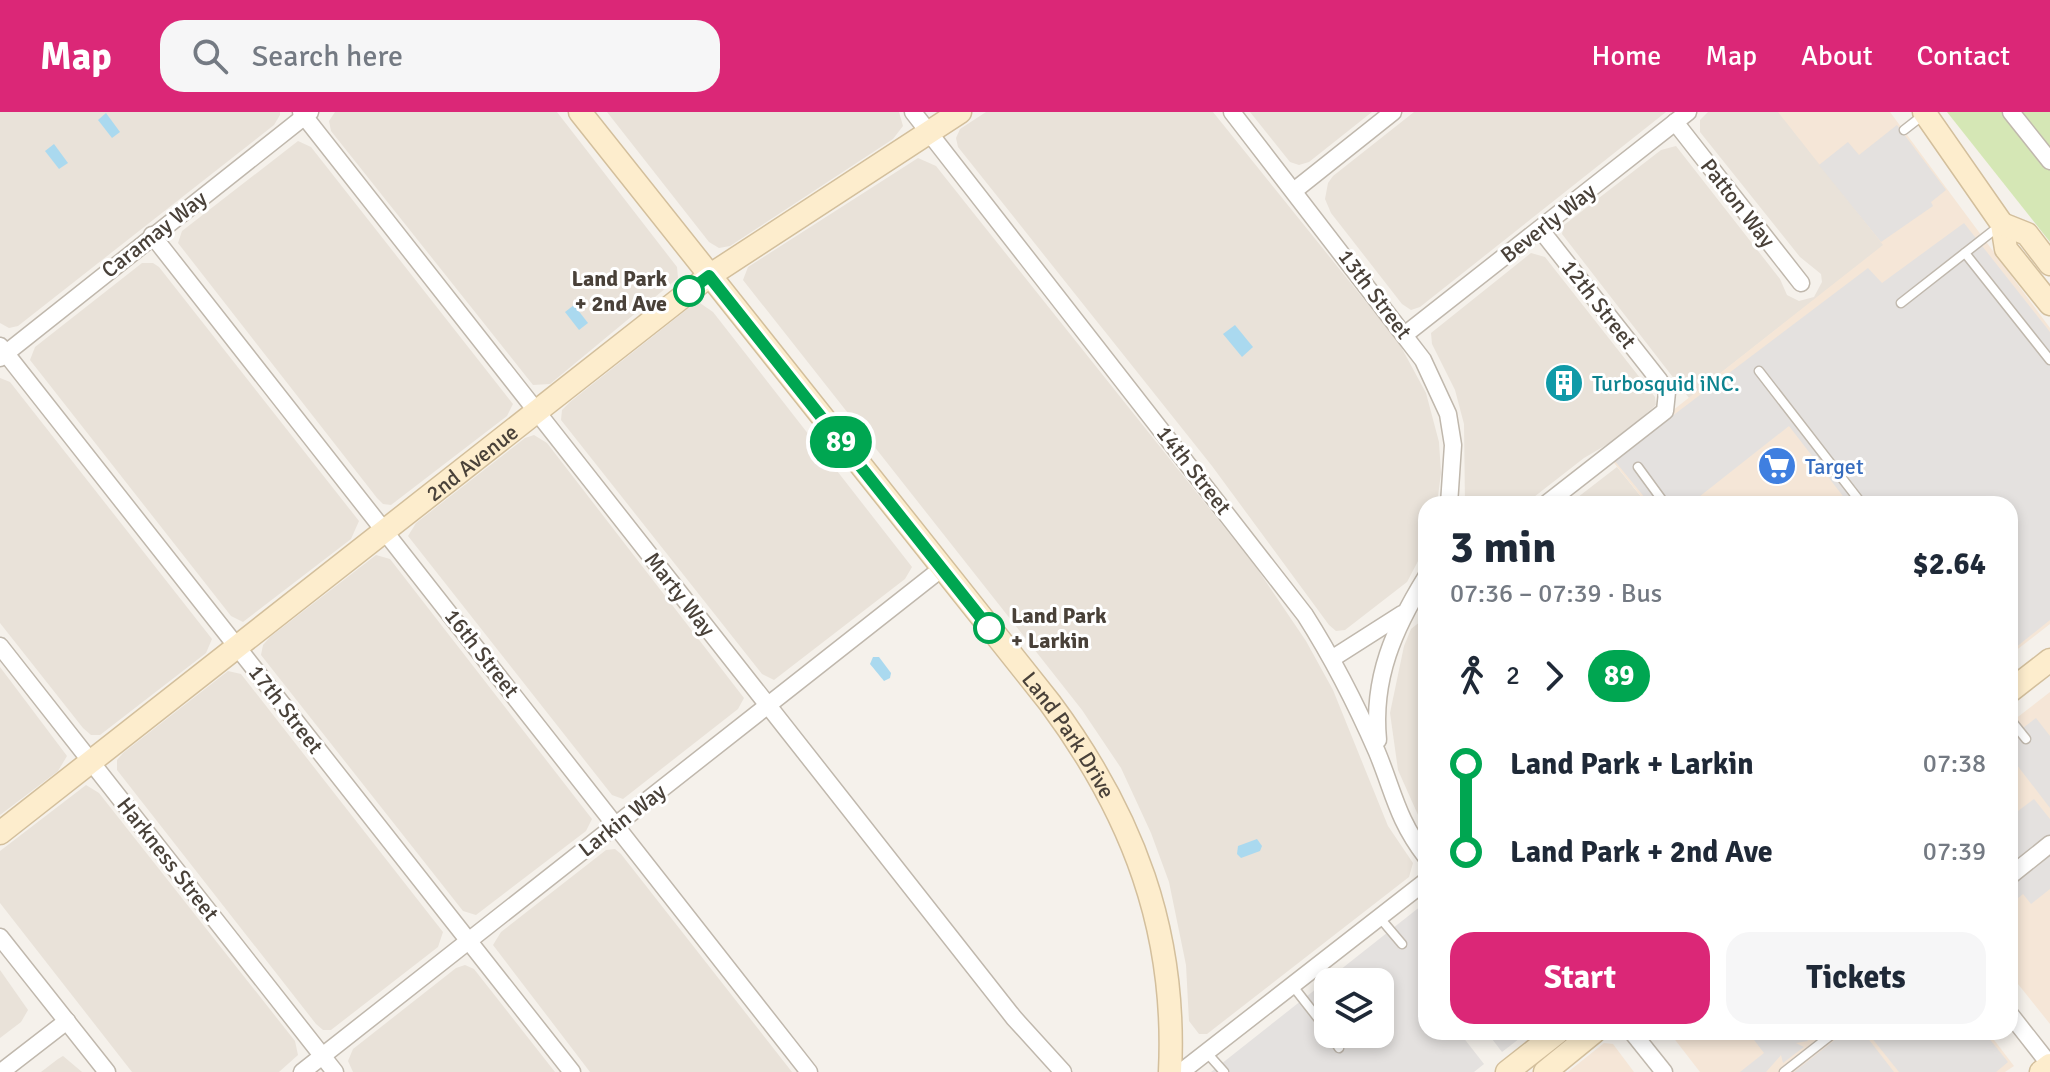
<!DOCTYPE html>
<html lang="en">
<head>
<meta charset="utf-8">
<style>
	:root { --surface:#fff; --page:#f6f6f7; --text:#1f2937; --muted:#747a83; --accent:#db2777 }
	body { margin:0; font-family:Signika,sans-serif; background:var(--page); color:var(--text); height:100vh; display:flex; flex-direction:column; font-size:30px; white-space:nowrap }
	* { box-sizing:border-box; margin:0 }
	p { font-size:26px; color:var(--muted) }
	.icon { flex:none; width:44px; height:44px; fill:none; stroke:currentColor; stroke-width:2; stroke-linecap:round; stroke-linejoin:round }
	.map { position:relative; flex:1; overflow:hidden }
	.sheet { position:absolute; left:1418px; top:384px; width:600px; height:544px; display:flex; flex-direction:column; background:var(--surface); border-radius:24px; box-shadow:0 4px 12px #0003 }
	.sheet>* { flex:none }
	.badge { padding:0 16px; border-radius:26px; font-size:28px; line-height:52px }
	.fabs { position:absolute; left:1314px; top:856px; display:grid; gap:16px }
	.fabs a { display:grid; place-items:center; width:80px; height:80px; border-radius:16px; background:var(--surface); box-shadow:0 4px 12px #0003; font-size:40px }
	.map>.badge { position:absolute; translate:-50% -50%; box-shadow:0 0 0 4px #fff }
	.legs { display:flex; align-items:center; gap:12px; height:88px; padding:0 32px; font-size:26px }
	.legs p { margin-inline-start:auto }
	.summary { display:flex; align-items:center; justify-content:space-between; height:136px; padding:0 32px }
	h1 { font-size:44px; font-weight:700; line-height:60px }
	.button { display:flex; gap:16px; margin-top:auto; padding:16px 32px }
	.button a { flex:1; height:92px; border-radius:24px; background:var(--accent); color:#fff; font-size:32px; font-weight:700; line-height:92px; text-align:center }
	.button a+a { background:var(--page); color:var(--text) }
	ul { padding:0 32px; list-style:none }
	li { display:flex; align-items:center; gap:28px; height:88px; font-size:30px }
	li i { display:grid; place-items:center; width:12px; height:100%; margin:0 10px; background:currentColor }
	li i::after { content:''; width:20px; height:20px; margin:-10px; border:6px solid; border-radius:50%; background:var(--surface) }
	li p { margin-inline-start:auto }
	li:first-child i { background:linear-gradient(#0000 50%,currentColor 0) }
	li:last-child i { background:linear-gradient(currentColor 50%,#0000 0) }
	header { display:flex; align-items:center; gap:48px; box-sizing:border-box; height:112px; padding:0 40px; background:var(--accent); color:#fff }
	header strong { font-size:38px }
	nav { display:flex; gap:44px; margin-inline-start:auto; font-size:28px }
	.search { width:560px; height:72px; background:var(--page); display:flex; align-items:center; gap:20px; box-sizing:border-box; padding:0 28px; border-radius:24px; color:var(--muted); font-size:30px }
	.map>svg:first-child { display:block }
	.residential { fill:#e9e2d9 }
	.commercial { fill:#f5e6d7 }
	.green { fill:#d5e7b5 }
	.parking { fill:#e4e1df; fill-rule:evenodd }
	.water { fill:#aad9ef }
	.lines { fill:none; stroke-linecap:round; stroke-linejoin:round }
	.lane-casing { stroke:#c0b8ad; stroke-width:11 }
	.street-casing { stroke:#c0b8ad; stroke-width:19 }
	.secondary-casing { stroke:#d3bf9c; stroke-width:25 }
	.lane { stroke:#fff; stroke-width:8 }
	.street { stroke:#fff; stroke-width:16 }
	.secondary { stroke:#fdedcd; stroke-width:22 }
	.line-1-casing { stroke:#fff; stroke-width:18 }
	.line-1 { stroke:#00a651; stroke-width:12 }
	.stop-1-dot { fill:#fff; stroke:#00a651; stroke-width:4 }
	.labels { text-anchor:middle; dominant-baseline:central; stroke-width:6; stroke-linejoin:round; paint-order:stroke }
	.street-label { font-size:22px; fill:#494139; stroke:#fff }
	.stop-label { font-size:22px; font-weight:bold; fill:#494139; stroke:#fff; text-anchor:end }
	.culture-label { font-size:22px; fill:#0d838f; stroke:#fff; text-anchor:start }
	.shop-label { font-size:22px; fill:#366cbe; stroke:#fff; text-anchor:start }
</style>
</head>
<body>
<header>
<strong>Map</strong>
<div class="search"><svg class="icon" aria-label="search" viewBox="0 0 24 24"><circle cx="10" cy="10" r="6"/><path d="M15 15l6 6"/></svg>Search here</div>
<nav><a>Home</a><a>Map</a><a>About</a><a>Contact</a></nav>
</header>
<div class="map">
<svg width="2050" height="960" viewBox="0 0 2050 960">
	<rect width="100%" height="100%" fill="#f5f1eb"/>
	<g class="residential">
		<polygon points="0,0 280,0 280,3 274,13 18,214 9,216 0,211"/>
		<polygon points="335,0 557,0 677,155 678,166 550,272 533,273 331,19 329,9"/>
		<polygon points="607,0 899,0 903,14 893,27 730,134 719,136 709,130"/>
		<polygon points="986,0 1213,0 1399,231 1426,281 1439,330 1441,361 1437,392 1426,392 1426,434 1407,470 1345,518 1336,519 1329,513 1212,354 958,35 956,26 960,17"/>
		<polygon points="1250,0 1372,0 1309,50 1299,53 1290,50"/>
		<polygon points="1414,0 1666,0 1420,195 1411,198 1402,192 1331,101 1325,87 1328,71 1333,64"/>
		<polygon points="1708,0 1779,0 1884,133 1689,286 1562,122 1564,113 1661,38 1676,34 1780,167 1787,183 1799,189 1814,185 1822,170 1821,162 1800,145 1700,20 1700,8"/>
		<polygon points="298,29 311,35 513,292 507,304 391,393 383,392 377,386 178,131 182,119"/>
		<polygon points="918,46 936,54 1256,455 1306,529 1333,578 1388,714 1413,751 1409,765 1207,922 1199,922 1189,909 1186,853 1169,770 1151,721 1121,656 1082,598 743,168 748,155"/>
		<polygon points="1531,141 1545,145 1655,285 1656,293 1618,326 1584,346 1525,392 1465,392 1464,312 1455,278 1432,232 1431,221"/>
		<polygon points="142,151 153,151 159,155 359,409 351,427 243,510 231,504 30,248 35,235"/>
		<polygon points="700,191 713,200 912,455 905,467 774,568 762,562 561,308 562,298 570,290 690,195"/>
		<polygon points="0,266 10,270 212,527 206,541 100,623 91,623 83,616 0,511"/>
		<polygon points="534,323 547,331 744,586 738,597 623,687 612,683 408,424 416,411 525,326"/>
		<polygon points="1617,355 1647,392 1569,392"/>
		<polygon points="376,443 390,447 592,707 586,719 476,803 463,799 261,543 263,533 270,525"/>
		<polygon points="1426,505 1426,721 1398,658 1390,601 1404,534 1411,517"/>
		<polygon points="0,555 67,644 58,659 0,703"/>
		<polygon points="228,559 241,562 443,820 438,835 331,918 323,918 316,912 117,658 117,648 123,641"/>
		<polygon points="86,673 99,681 295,929 298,943 279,960 132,960 0,791 0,739"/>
		<polygon points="615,737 621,742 792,960 590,960 493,833 501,820 606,738"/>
		<polygon points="465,853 474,857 555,960 353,960 348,949 353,937 456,856"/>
		<polygon points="0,858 28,898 21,910 0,926"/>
		<polygon points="63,944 82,960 41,960 58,947"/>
	</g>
	<g class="commercial">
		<polygon points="1778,0 1890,0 2050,216 2050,512 2010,543 2010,392 1647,392 1611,347 1883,133"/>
		<polygon points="2050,580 2050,912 2010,862 2010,611"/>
		<polygon points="1669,920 1988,920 2014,954 2005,960 1700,960"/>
		<polygon points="1604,931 1613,932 1634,960 1568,960"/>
	</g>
	<polygon class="green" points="1947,0 2050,0 2050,130"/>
	<g class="parking">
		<polygon points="1897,13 1946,78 1931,90 1933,94 1881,130 1819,53 1848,30 1859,43"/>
		<polygon points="1964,111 2050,220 2050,508 2010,540 2010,392 1849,392 1789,314 1690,392 1650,392 1614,348 1868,156 1882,171"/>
		<polygon points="2036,606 2050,624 2050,696 2010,644 2010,626"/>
		<polygon points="2034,687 2050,707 2050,723 2010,754 2010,705"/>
		<polygon points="2050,740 2050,777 2031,792 2023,782 2010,793 2010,771"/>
		<path d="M1426,790V920H1459L1484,952L1474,960H1211ZM1328,870H1380V922H1328Z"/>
		<polygon points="1494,920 1528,920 1502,940 1489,923"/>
		<polygon points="1748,920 1802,920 1808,929 1796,931 1804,935 1783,951 1781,943 1766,960 1740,960 1764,941"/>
		<polygon points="1845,920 1863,920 1894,960 1794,960"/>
		<polygon points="1867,920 1984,920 2008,950 1996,960 1899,960"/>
	</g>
	<g class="water">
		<polygon points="106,1 120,20 112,26 98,8"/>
		<polygon points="54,32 68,51 59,57 45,39"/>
		<polygon points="574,193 588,211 579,218 565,200"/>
		<polygon points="1235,213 1253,235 1242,245 1223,222"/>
		<polygon points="873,545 879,545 891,561 890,566 884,569 870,552"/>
		<polygon points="1257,727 1262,734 1260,739 1241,746 1237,742 1238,734"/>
	</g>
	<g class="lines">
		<g class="lane-casing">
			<g id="lane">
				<polyline points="1904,18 1922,4"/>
				<polyline points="1965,141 2050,248"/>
				<polyline points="1901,191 1998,115"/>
				<polyline points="1759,259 1862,392"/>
				<polyline points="1638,355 1665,392"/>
				<polyline points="2010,607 2026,627"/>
				<polyline points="1380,806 1402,832"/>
				<polyline points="1292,873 1328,919"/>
				<polyline points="1330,922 1339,936"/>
				<polyline points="1207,941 1224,960"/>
				<polyline points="1784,960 1835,920"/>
			</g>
		</g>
		<g class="street-casing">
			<g id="street">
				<polyline points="301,0 1014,906 1063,960"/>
				<path d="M913,0L1305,503C1333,547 1356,592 1377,640C1394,681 1397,707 1426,745"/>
				<polyline points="1232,0 1423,248 1448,302 1453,333 1449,392"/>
				<polyline points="2011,0 2050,49"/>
				<polyline points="1675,10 1801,171"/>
				<polyline points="1295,78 1393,0"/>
				<polyline points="1540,117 1659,268 1667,280 1665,299 1546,392"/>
				<polyline points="152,123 809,960"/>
				<polyline points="1407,221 1688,0"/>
				<polyline points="0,234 572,960"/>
				<polyline points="0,246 310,0"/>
				<polyline points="0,534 335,960"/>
				<polyline points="1333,546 1402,502"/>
				<path d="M1378,628C1372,566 1394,517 1426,465"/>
				<polyline points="2010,764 2050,732"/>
				<polyline points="0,825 107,960"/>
				<polyline points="2010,902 2050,953"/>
				<polyline points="1632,920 1664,960"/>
				<polyline points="1,960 67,909"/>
				<polyline points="302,960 941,457"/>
				<polyline points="1181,960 1426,769"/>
			</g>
		</g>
		<g class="secondary-casing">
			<g id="secondary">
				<path id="s1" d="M580,0L1050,591C1133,703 1177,819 1170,960"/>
				<polyline points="1924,0 2002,112 2006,137 2050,192"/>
				<polyline points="2002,112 2027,122 2050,152"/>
				<polyline points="2010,579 2050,548"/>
				<path id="s2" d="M0,721L709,164L960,0"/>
				<polyline points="1507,960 1558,920"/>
				<polyline points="1545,960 1594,920"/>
				<polyline points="2041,960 2050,953"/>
			</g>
		</g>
		<use href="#lane" class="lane"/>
		<use href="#street" class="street"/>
		<use href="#secondary" class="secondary"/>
	</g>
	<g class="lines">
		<g class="line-1-casing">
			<polyline id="line-1" points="689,179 709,164 989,516"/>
		</g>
		<use href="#line-1" class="line-1"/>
	</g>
	<defs>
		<g id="building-disc" transform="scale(2)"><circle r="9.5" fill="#0f9aa8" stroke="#fff"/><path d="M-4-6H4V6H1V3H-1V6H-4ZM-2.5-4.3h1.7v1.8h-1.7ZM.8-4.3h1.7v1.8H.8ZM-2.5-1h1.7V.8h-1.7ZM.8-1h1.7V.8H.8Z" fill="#fff"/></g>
		<g id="supermarket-disc" transform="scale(2)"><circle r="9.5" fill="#3f7fe0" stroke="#fff"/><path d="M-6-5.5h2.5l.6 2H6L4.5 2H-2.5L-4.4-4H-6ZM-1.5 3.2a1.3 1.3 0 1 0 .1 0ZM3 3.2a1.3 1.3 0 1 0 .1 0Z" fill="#fff"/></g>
	</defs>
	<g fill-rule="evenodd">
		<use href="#building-disc" x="1564" y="271"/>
		<use href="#supermarket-disc" x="1777" y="354"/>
	</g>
	<g class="stop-1-dot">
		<circle cx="689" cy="179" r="14"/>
		<circle cx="989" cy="516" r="14"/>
	</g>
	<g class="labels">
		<g class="street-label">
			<text transform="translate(1738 91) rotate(52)">Patton Way</text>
			<text transform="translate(1548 111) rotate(-38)">Beverly Way</text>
			<text transform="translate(154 122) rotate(-38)">Caramay Way</text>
			<text transform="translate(1375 182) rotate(53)">13th Street</text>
			<text transform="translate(1599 192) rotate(52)">12th Street</text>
			<text stroke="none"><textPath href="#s2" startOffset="600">2nd Avenue</textPath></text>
			<text transform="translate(1194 358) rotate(52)">14th Street</text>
			<text transform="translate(680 482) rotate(52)">Marty Way</text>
			<text transform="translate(482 541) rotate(52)">16th Street</text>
			<text transform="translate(286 597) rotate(52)">17th Street</text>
			<text stroke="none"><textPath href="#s1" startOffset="792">Land Park Drive</textPath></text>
			<text transform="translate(622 708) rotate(-38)">Larkin Way</text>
			<text transform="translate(168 747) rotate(52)">Harkness Street</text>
		</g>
		<g class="stop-label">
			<text x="667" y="166">Land Park<tspan x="667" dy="25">+ 2nd Ave</tspan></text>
			<text x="1011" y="503" text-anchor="start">Land Park<tspan x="1011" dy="25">+ Larkin</tspan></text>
		</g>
		<g class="culture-label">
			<text x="1592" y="271">Turbosquid iNC.</text>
		</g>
		<g class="shop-label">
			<text x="1805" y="354">Target</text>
		</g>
	</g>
</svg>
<div class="fabs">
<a><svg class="icon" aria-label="layers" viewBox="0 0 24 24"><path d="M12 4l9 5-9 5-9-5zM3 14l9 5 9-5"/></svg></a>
</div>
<b class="badge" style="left:841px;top:330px;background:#00a651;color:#fff">89</b>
<section class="sheet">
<div class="summary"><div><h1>3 min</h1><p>07:36 – 07:39 · Bus</p></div><b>$2.64</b></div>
<div class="legs"><svg class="icon" aria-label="walk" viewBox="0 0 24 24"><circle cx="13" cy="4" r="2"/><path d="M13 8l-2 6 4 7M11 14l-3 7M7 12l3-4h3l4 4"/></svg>2<svg class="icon" aria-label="forward" viewBox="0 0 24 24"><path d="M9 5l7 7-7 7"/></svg><b class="badge" style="background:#00a651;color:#fff">89</b></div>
<ul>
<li><i style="color:#00a651"></i><b>Land Park + Larkin</b><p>07:38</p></li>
<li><i style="color:#00a651"></i><b>Land Park + 2nd Ave</b><p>07:39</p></li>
</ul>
<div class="button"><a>Start</a><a>Tickets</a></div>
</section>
</div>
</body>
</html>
